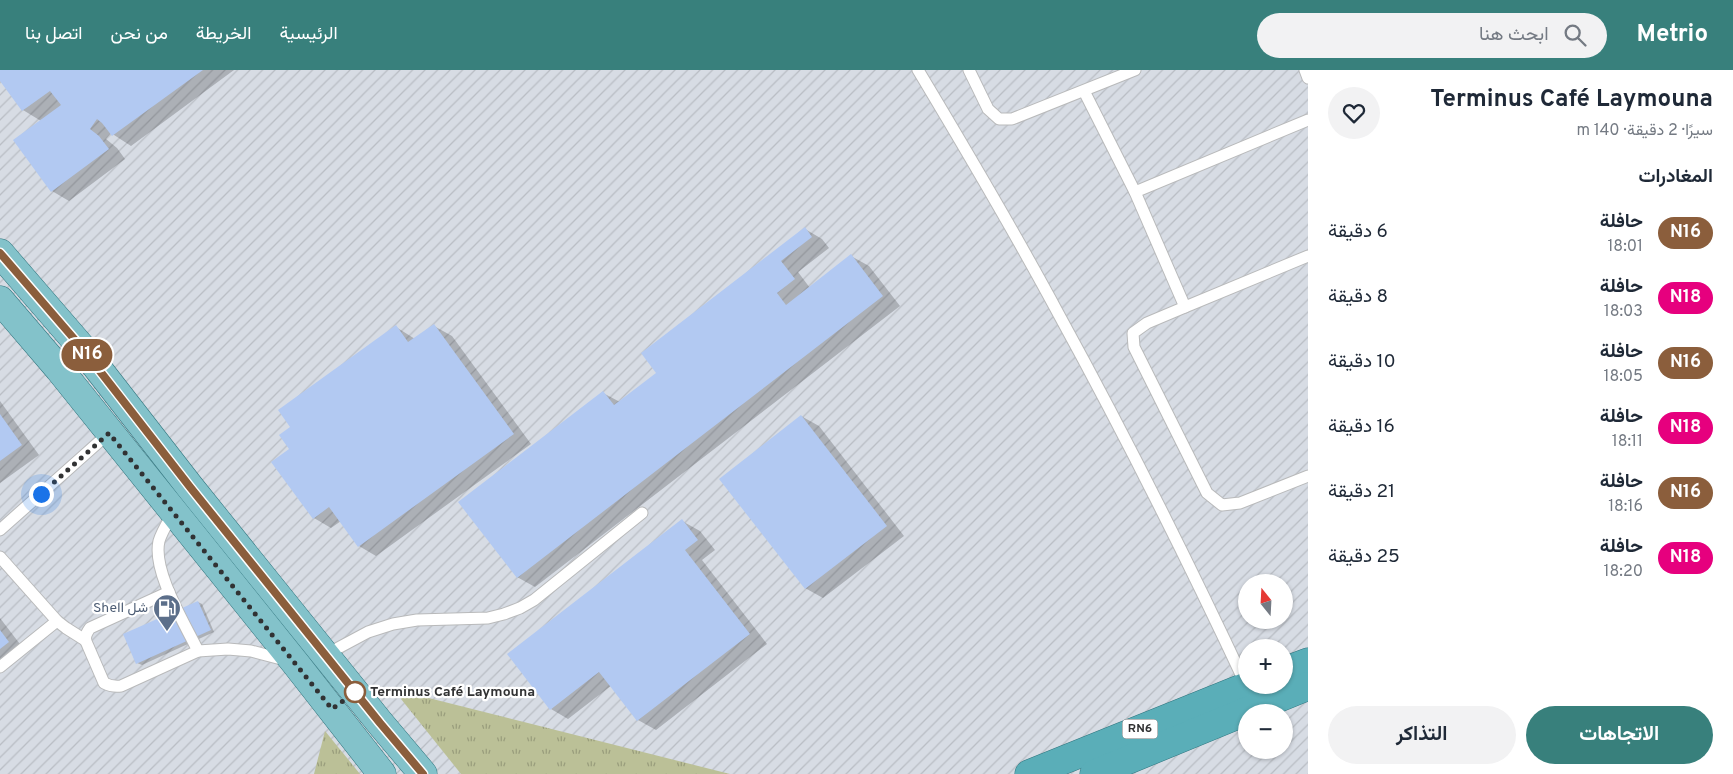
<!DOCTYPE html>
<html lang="ar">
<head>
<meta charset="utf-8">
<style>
	:root { --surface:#fff; --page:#f2f2f3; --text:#1f2937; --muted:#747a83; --accent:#38807c }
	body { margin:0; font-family:Overpass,Vazirmatn,sans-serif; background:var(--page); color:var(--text); direction:rtl; height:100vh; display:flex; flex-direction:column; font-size:19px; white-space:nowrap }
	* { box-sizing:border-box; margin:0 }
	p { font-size:16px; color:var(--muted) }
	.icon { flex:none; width:28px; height:28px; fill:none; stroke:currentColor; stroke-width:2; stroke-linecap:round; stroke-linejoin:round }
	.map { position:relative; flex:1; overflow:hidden; direction:ltr }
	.drawer { display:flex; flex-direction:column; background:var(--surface); width:425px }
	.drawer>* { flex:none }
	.badge { padding:0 10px; border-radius:16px; font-size:18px; line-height:32px }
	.needle { width:32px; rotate:342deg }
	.fabs { position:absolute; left:1238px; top:504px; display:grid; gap:10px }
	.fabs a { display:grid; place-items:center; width:55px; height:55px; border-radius:50%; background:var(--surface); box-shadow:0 1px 4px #0004; font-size:25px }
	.you { position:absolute; width:25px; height:25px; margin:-12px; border:4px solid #fff; border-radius:50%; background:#1a73e8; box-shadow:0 0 0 8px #1a73e833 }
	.map>.badge { position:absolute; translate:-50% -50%; box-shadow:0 0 0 2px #fff }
	h2 { padding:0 20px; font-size:19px; line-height:45px }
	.round { display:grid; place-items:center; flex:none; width:52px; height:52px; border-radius:26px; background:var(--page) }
	.summary { display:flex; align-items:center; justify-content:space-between; height:85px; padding:0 20px }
	h1 { font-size:24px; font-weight:700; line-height:38px }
	.primary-button { display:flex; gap:10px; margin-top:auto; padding:10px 20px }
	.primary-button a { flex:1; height:58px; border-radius:30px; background:var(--accent); color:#fff; font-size:20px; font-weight:700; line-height:58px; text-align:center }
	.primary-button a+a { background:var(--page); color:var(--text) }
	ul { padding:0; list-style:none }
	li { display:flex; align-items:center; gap:15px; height:65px; padding:0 20px }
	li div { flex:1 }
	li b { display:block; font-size:19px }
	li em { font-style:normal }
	li .badge { min-width:55px; font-weight:700; text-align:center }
	header { display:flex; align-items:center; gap:30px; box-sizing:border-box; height:70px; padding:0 25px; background:var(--accent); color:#fff }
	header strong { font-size:24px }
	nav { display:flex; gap:28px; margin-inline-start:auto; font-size:18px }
	.search { width:350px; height:45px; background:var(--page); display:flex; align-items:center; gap:12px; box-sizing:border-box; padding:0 18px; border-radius:28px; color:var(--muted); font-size:19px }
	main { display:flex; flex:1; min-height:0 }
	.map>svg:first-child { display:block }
	.industrial { fill:url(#industrial-furrows); fill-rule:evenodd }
	.grass { fill:url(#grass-tufts) }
	.shadow { fill:#0003 }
	.building { fill:#b2c9f2 }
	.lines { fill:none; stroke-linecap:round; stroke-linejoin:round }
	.service-casing { stroke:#b9babb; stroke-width:13 }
	.primary-casing { stroke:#31757e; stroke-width:29 }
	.trunk-casing { stroke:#31757e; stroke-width:29 }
	.service { stroke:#fff; stroke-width:11 }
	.primary { stroke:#83c2ca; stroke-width:28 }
	.trunk { stroke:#5aaeb8; stroke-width:28 }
	.line-casing { stroke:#fff; stroke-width:11 }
	.line { stroke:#8b5e3c; stroke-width:8 }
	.walk { stroke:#313233; stroke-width:5; stroke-dasharray:0 9 }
	.stop-dot { fill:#fff; stroke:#8b5e3c; stroke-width:2.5 }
	.labels { text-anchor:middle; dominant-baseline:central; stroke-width:4.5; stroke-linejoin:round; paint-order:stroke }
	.shield { fill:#fff; stroke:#6f7070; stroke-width:1 }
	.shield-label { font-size:12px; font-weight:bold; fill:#313233 }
	.service-label { font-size:14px; fill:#4e5e75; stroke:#fff; text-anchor:end }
	.stop-label { font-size:14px; font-weight:bold; fill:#313233; stroke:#fff; text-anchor:start }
</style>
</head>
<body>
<header>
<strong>Metrio</strong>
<div class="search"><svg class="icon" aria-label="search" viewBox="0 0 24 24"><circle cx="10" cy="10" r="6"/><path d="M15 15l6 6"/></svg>ابحث هنا</div>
<nav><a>الرئيسية</a><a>الخريطة</a><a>من نحن</a><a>اتصل بنا</a></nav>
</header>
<main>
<section class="drawer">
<div class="summary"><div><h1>Terminus Café Laymouna</h1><p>سيرًا · 2 دقيقة · 140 m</p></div><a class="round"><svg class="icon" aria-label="heart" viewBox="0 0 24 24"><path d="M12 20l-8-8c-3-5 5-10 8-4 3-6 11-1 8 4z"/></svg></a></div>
<h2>المغادرات</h2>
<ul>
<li><span class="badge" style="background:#8b5e3c;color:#fff">N16</span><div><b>حافلة</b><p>18:01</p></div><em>6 دقيقة</em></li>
<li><span class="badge" style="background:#e6007e;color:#fff">N18</span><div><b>حافلة</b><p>18:03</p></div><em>8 دقيقة</em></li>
<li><span class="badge" style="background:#8b5e3c;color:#fff">N16</span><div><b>حافلة</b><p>18:05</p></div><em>10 دقيقة</em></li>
<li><span class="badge" style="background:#e6007e;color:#fff">N18</span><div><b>حافلة</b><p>18:11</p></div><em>16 دقيقة</em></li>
<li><span class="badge" style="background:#8b5e3c;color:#fff">N16</span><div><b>حافلة</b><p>18:16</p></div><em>21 دقيقة</em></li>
<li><span class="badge" style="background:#e6007e;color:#fff">N18</span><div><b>حافلة</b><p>18:20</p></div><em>25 دقيقة</em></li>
</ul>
<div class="primary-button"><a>الاتجاهات</a><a>التذاكر</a></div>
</section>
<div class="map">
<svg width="1308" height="704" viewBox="0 0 1308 704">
	<defs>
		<pattern id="industrial-furrows" width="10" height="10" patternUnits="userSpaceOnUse" patternTransform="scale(1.25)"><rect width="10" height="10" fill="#d7dce4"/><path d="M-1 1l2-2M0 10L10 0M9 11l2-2" fill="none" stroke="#b9bdc4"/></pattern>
		<pattern id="grass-tufts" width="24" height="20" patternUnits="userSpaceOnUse" patternTransform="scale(1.25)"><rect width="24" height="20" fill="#bbc097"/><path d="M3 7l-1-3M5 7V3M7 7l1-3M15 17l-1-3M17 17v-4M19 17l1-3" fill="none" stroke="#999d7c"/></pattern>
	</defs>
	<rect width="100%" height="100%" fill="#e6e7e9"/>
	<path class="industrial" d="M0,0H1308V704H0ZM1246,512H1284V550H1246ZM1246,578H1284V615H1246ZM1246,642H1284V680H1246Z"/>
	<g class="grass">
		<polygon points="393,619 730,704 461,704"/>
		<polygon points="325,661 360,704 314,704"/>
	</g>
	<g class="shadow">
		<polygon points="0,0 234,0 131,76 111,63 106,69 117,78 125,89 69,131 52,121 41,51 23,40 0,9"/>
		<polygon points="805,159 822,169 829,178 798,202 810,218 851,186 869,196 900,236 535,517 517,507 603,323 620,332 658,303"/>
		<polygon points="434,256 452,266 531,374 376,486 359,476 341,451 331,458 314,448 291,380 292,357 396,257 415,269"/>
		<polygon points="0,331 39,385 0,413"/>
		<polygon points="801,346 819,356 904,466 823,528 805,518"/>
		<polygon points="682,451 700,461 715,480 702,490 767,574 656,660 638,650 612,615 568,649 551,639"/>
		<polygon points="198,532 202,534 214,562 142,595 137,593"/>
		<polygon points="0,548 26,582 0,602"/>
	</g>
	<g class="building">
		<polygon points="0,0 203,0 112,66 102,53 97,49 90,59 99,66 109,79 51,122 13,70 61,35 50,21 22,41 0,11"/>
		<polygon points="805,157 812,167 781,191 795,209 777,223 786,235 851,184 883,226 517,508 458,432 603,321 614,335 656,303 641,283"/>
		<polygon points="434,254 514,364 358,477 329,437 313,449 271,392 289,379 279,365 290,357 278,340 396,255 408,272"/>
		<polygon points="0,344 22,375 0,391"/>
		<polygon points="801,345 887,456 805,519 719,409"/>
		<polygon points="682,449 698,470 685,480 750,564 637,651 599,602 550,640 507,584"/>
		<polygon points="198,531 211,560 136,594 123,564"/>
		<polygon points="0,560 9,572 0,579"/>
	</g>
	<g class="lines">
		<g class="service-casing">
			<g id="service">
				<path d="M918,0C966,80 1014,161 1058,243C1125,365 1187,489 1246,615"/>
				<polyline points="969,0 988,39 999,49 1012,49 1135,0"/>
				<polyline points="1305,0 1308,8"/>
				<polyline points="1084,21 1135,122 1185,237 1308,186"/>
				<polyline points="1135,122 1308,50"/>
				<polyline points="1185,237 1147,253 1133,263 1134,277 1207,423 1222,435 1240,433 1308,406"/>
				<path d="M173,443C168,452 162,461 159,471C152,501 185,554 198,581"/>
				<polyline points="0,460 109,363"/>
				<polyline points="0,487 57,551 66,558 85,570"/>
				<path d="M169,522L90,558C85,565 84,569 88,576L104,613C110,616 114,617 121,616L198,581L228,579L251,581L285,590"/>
				<polyline points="325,585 368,562 393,554 417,550 488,548 504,544 520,538 534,530 642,443"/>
				<polyline points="0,597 57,551"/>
			</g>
		</g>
		<g class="primary-casing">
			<g id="primary">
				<polyline points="0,183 82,278 190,417 380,653 423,704"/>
				<polyline points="0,230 59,299 296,594 382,704"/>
			</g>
		</g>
		<g class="trunk-casing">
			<g id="trunk">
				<polyline points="1284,601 1308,592"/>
				<polyline points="1029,704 1250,615"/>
				<polyline points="1094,704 1308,616"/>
			</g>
		</g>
		<use href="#service" class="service"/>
		<use href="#primary" class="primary"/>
		<use href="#trunk" class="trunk"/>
	</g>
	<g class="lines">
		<g class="line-casing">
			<polyline id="line" points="0,183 82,278 190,417 380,653 423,704"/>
		</g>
		<use href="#line" class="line"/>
		<polyline class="walk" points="41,424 109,363 332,639 355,622"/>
	</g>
	<defs>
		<g id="fuel-pin" transform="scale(1.4375)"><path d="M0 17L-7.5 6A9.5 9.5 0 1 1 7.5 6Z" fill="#5c6f8a" stroke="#fff"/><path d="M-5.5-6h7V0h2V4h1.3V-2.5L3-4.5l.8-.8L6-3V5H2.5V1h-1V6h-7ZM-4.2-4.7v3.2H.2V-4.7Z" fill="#fff"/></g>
	</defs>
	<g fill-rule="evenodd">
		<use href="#fuel-pin" x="167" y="538"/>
	</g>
	<circle class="stop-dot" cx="355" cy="622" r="10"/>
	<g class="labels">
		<rect class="shield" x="1122.5" y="649.5" width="35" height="19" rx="4"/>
		<g class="shield-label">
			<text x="1140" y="659">RN6</text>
		</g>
		<g class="service-label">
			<text x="148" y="538">Shell شل</text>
		</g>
		<g class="stop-label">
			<text x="370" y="622">Terminus Café Laymouna</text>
		</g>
	</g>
</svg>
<div class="fabs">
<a><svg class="needle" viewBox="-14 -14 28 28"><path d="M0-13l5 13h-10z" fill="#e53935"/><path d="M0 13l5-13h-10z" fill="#747a83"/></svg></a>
<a>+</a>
<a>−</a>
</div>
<div class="you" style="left:41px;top:424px"></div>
<b class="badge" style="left:87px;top:285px;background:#8b5e3c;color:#fff">N16</b>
</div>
</main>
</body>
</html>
